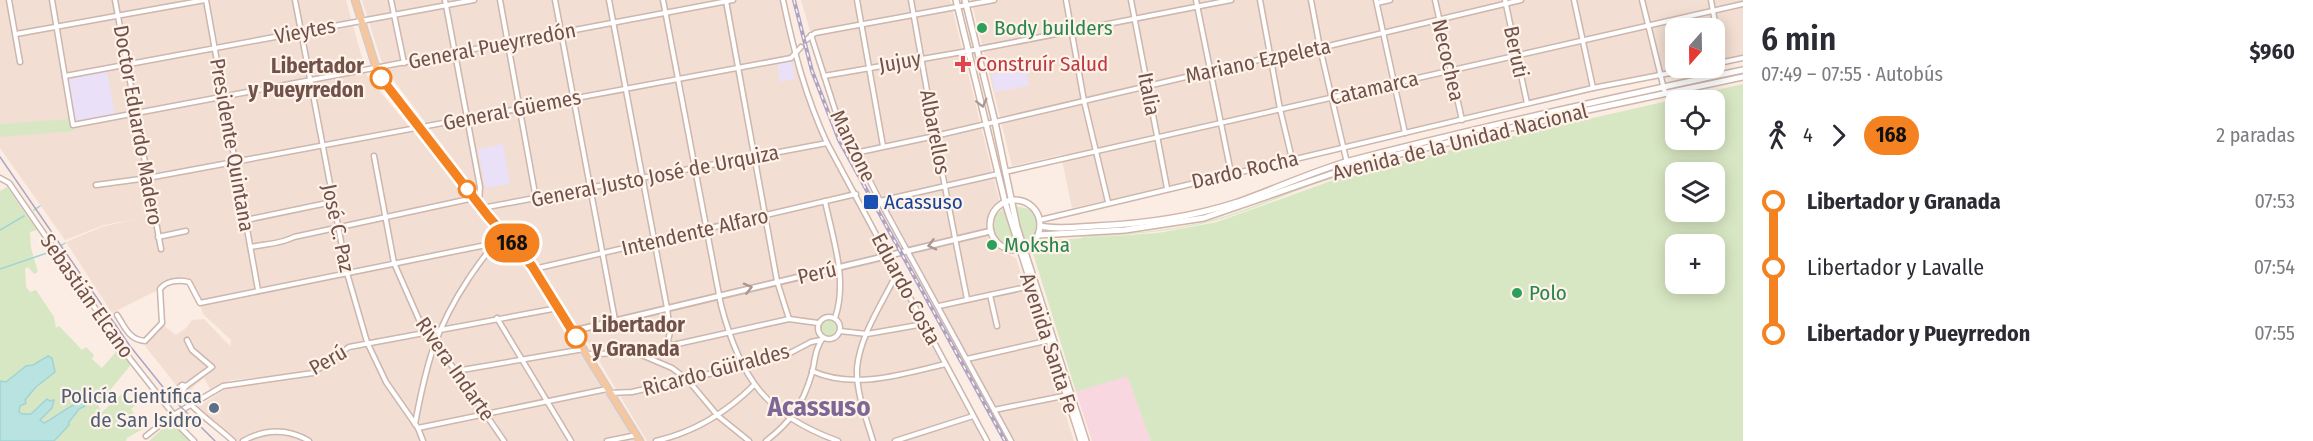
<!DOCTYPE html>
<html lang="es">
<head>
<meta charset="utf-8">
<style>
	:root { --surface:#fff; --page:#f7f7f7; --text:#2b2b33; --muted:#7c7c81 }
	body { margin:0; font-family:"Fira Sans Condensed",sans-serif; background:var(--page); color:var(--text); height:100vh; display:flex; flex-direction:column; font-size:22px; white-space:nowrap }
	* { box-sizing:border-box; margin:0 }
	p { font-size:20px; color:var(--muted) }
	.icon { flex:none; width:33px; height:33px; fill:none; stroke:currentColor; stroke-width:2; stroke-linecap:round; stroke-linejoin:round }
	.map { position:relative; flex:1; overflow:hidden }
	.side { display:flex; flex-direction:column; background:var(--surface); width:570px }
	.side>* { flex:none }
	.badge { padding:0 12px; border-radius:20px; font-size:21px; line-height:39px }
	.needle { width:39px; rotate:200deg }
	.tools { position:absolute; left:1665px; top:18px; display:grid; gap:12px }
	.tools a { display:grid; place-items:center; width:60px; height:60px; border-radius:12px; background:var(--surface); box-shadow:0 3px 15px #0003; font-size:30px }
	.map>.badge { position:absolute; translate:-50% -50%; box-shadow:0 0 0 3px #fff }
	.legs { display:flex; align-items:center; gap:9px; height:66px; padding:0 18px; font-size:20px }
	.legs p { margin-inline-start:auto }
	.overview { display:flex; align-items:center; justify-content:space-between; height:102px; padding:0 18px }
	h1 { font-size:33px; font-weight:600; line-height:45px }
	ul { padding:0 18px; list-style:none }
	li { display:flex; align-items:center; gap:21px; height:66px; font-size:22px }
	li i { display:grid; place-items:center; width:9px; height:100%; margin:0 8px; background:currentColor }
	li i::after { content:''; width:15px; height:15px; margin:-8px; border:4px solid; border-radius:50%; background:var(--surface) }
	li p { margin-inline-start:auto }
	li:first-child i { background:linear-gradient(#0000 50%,currentColor 0) }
	li:last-child i { background:linear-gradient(currentColor 50%,#0000 0) }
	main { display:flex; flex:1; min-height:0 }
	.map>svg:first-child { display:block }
	.residential { fill:#f2ded2 }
	.education { fill:#eae0f7 }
	.medical { fill:#f8d7e0 }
	.green { fill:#d8e7c3; fill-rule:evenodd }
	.water { fill:#b9e3e1; stroke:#a0d4d3; stroke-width:1.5 }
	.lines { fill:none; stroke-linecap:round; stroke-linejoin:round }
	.stream { stroke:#a0d4d3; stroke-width:1.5 }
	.minor-casing { stroke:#cdb6ad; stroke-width:7 }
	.tertiary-casing { stroke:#cdb6ad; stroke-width:8 }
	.secondary-casing { stroke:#d0b5ab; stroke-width:8 }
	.primary-casing { stroke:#d4cbc9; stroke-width:9 }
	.minor { stroke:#fff; stroke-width:4 }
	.tertiary { stroke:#fff; stroke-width:4.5 }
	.secondary { stroke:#fff; stroke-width:5 }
	.primary { stroke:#f6c69f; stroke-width:6 }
	.tram { stroke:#aea3c3; stroke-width:1.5 }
	.rail-casing { stroke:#aea3c3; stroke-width:4 }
	.rail { stroke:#fef2e9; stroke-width:1.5; stroke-dasharray:4.5; stroke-linecap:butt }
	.oneway { stroke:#aa9793 }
	.line-1-casing { stroke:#fff; stroke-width:14 }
	.line-1 { stroke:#f58220; stroke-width:9 }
	.leisure-dot { fill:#2e9e5b; stroke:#fef2e9; stroke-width:2 }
	.health-dot { fill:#e0444e; stroke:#fef2e9; stroke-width:2 }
	.stop-1-dot { fill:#fff; stroke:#f58220; stroke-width:3 }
	.transit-dot { fill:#1a4fb4; stroke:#fef2e9; stroke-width:2 }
	.service-dot { fill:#5c6f8a; stroke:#fef2e9; stroke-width:2 }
	.labels { text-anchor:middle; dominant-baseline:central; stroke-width:4.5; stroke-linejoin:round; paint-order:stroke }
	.leisure-label { font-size:21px; fill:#27864d; stroke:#fef2e9; text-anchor:start }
	.street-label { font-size:21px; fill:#71524b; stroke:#fef2e9 }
	.health-label { font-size:21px; fill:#be3a42; stroke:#fef2e9; text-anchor:start }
	.stop-label { font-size:21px; font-weight:bold; fill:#71524b; stroke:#fef2e9; text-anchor:end }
	.transit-label { font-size:21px; fill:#164399; stroke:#fef2e9; text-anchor:start }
	.service-label { font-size:21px; fill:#4e5e75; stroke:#fef2e9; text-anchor:end }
	.district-label { font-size:27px; font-weight:bold; fill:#7d6794; stroke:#fef2e9 }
</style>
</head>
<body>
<main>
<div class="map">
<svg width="1743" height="441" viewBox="0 0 1743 441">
	<rect width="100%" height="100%" fill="#fbede3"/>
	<g class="residential">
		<polygon points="0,0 346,0 367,76 530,272 551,307 348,345 308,373 231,380 210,389 204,378 184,395 145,346 147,342 158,333 163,325 176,335 186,328 192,320 204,319 230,346 231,340 203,314 200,304 258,290 200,303 189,282 180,279 163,286 160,289 112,313 66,242 102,227 136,219 104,225 65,240 0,148"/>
		<polygon points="362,0 782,0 791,54 810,110 823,141 885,254 577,328 539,273 383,66"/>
		<polygon points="801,0 950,0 999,200 989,213 986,226 988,238 999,250 1016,258 1074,441 1013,441 844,125 835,105 814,31 810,31"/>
		<polygon points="971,0 1743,0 1743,55 1715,61 1714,28 1676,28 1676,68 1687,68 1072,208 1061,155 1012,166"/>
		<polygon points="885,258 983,441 647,441 583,334 585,330"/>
		<polygon points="554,310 637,441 238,441 198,407 230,386 310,376 320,371 339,355 371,344"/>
	</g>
	<g class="education">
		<polygon points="792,61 795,79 780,82 777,64"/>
		<polygon points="1026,68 1029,86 995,92 991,75"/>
		<polygon points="107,71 115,115 76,122 68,77"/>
		<polygon points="503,144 510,184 485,188 478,149"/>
	</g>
	<polygon class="medical" points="1127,375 1151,441 1092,441 1076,392"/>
	<g class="green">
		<path d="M1743,84V441H1151L1127,376L1076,392L1032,250L1040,241L1158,233L1217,222L1331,181L1353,176L1385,165ZM1676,100H1714V140H1676ZM1676,172H1714V212H1676ZM1676,244H1714V284H1676Z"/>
		<polygon points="1656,91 1637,97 1355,163 1365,158 1583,106"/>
		<polygon points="1664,98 1606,110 1388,161 1351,173 1388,160 1582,114"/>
		<polygon points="72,119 74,131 0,137 0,124"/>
		<path d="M1347,173L1348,175C1303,184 1262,208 1217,220C1174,232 1129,234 1085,238L1079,237C1125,233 1171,232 1216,219C1261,207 1302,183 1347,173Z"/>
		<path d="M7,187L37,230L30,232L31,248L38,272L34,274L28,267L25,269L26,287L30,292L36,290L54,317L56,328L59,326L82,350L86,347L94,355L92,359L102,368L122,345L133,362L98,405L102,412L124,392L135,406L131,409L136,417L140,415L146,427L127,438L126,441H54L69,425V422L79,409L72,406L44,423L40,420L45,414L50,402L47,399L31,414H22L19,412C22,396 41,385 51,374L41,361C28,365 18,373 6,382L0,381V191Z"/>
		<polygon points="1015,206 1029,209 1038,221 1037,232 1025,243"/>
		<polygon points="1004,208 1015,244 1000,242 992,229 993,218"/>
		<circle cx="829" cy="328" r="9"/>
		<polygon points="170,422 190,441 149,441"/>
	</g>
	<path class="water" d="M48,356L52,358L55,372L36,387L25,400L26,403L20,406L19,412L22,414H31L47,399L50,401L54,400L52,408L40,420L44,423C58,416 69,405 83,401L85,406L79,409L69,422V425L54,441H0V381L6,382L26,366L33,365Z"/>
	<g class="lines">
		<g class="stream">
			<polyline points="34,210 40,206"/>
			<polyline points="0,230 24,216"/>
			<polyline points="59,247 65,243"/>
			<polyline points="0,269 53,251"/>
		</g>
		<g class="minor-casing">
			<g id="minor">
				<polyline points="9,0 20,62"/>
				<polyline points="52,0 73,125 733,0"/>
				<polyline points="115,0 161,249"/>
				<polyline points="206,0 258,290"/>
				<polyline points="295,0 347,273 367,342 386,382 418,428 423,441"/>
				<polyline points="391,0 404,63"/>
				<polyline points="445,0 480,187 479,204"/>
				<polyline points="500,0 536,199"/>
				<polyline points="555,0 615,320"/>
				<polyline points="609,0 667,308 670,332 667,345"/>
				<path d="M663,0L721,305C740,378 766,415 838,441"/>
				<path d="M783,0C794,52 805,95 827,143L987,441"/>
				<polyline points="857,0 883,146"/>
				<polyline points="911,0 935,136 967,299"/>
				<polyline points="1066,0 1084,101 1108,202"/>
				<polyline points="1131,0 1167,188"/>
				<polyline points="1196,0 1231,173"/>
				<polyline points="1260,0 1280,109 1292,159"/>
				<polyline points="1311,0 1320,48 1347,163"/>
				<polyline points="1376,0 1405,133"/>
				<polyline points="1435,0 1462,120"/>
				<polyline points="1505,0 1527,103"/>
				<polyline points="1574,0 1593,88"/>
				<polyline points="1642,0 1665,93"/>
				<polyline points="1711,0 1722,62"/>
				<polyline points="726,1 777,281 789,319"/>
				<polyline points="1377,3 1390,0"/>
				<polyline points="16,34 205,0"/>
				<polyline points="811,35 837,116 880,201 1011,441"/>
				<polyline points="806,40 815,33 994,0"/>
				<polyline points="1714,64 1743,58"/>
				<polyline points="65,76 474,0"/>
				<polyline points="824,76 974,50 1231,0"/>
				<polyline points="855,153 935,136 1271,57 1320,48 1521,0"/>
				<polyline points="374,156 394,263 424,331 456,371 504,441"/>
				<polyline points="1005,172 1743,4"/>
				<polyline points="0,178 9,183 130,359 174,415"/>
				<polyline points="96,185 148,178 791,58 801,47"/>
				<path d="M825,201C833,240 848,280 835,318"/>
				<polyline points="880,201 998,174"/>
				<polyline points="482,208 827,143"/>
				<polyline points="246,220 332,202"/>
				<polyline points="1040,220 1593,88 1696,68"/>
				<polyline points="158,237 186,231"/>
				<path d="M251,247C265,244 281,244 294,237L474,198"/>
				<polyline points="534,269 856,194"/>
				<polyline points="990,295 997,326"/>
				<polyline points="939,306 1031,286"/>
				<path d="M117,315C125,327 129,340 145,341L162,323L160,289C166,281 179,279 189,282L200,303L496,243"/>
				<circle cx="829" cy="328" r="11"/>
				<polyline points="497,318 571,441"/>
				<polyline points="840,331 867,334 924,324"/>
				<polyline points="637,353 672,368 687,379 718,416 749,441"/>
				<polyline points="587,354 637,353 789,319 818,323"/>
				<polyline points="967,359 1050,340"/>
				<polyline points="456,371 584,349"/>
				<path d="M812,371C854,390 903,374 945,364"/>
				<polyline points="186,386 212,367 192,350 187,340"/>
				<polyline points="610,393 632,392 743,366 790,353 811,342 821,340"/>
				<path d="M180,394L186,386L182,385L177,390C192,409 214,424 233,441"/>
				<polyline points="994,410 1068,395"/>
				<polyline points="170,417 194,441"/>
				<path d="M415,424C426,365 435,329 469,278C480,262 490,247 505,236"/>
				<polyline points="418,428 607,389"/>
				<polyline points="146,436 170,417 223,386 313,373 349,347 558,308"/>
				<path d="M243,441C265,429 287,428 309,441"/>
				<polyline points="607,441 637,435"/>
				<path d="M656,441C695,432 726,413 754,385"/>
				<path d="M766,441C791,422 803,404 812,373C815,361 815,348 823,338"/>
				<path d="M873,441C866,418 856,392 857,368C860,335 883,302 897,273"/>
				<polyline points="895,441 973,416"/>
			</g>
		</g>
		<g class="tertiary-casing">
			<polyline id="tertiary" points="573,331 991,231"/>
		</g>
		<g class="secondary-casing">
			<g id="secondary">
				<polyline points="956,0 1005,202 1081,441"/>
				<polyline points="965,0 995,122 1017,227 1086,441"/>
				<circle cx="1015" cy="225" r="25"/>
				<path d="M1040,226C1058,230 1077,227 1095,226C1143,224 1192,217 1238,202C1275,189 1311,172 1349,161C1479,127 1611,98 1743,70"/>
				<polyline points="1038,235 1125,230 1204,218 1366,162 1583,111 1743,77"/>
			</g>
		</g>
		<g class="primary-casing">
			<polyline id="primary" points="355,0 378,74 488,216 534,269 640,441"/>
		</g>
		<use href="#minor" class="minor"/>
		<use href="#tertiary" class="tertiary"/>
		<use href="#secondary" class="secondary"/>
		<use href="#primary" class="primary"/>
		<polyline class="tram" points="0,157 130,346 171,397 215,441"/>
		<g class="rail-casing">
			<polyline id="rail" points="794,0 812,71 839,140 1005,441"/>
		</g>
		<use href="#rail" class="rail"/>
	</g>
	<defs><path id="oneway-chevron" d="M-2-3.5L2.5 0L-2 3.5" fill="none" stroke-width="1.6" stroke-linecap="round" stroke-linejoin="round" transform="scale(1.5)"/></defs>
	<g class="oneway">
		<use href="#oneway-chevron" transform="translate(982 103) rotate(76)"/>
		<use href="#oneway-chevron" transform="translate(932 245) rotate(165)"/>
		<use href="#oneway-chevron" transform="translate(748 288) rotate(-14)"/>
	</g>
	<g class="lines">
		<g class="line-1-casing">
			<polyline id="line-1" points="381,78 488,216 532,266 576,337"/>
		</g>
		<use href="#line-1" class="line-1"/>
	</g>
	<g class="leisure-dot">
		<circle cx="982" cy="28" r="6"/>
		<circle cx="992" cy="245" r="6"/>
		<circle cx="1517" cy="293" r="6"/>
	</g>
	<path class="health-dot" d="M960 55h6v6h6v6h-6v6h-6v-6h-6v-6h6z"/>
	<g class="stop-1-dot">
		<circle cx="381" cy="78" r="10"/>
		<circle cx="467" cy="189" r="8"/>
		<circle cx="576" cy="337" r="10"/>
	</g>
	<rect class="transit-dot" x="863" y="194" width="16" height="16" rx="3"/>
	<circle class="service-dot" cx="214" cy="408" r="6"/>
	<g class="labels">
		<g class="leisure-label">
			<text x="994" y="28">Body builders</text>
			<text x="1004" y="245">Moksha</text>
			<text x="1529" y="293">Polo</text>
		</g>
		<g class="street-label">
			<text transform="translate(305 31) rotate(-11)">Vieytes</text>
			<text transform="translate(492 46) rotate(-11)">General Pueyrredón</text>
			<text transform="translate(1516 52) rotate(78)">Beruti</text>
			<text transform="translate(1448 60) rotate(77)">Necochea</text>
			<text transform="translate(1258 61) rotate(-12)">Mariano Ezpeleta</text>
			<text transform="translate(900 62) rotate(-10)">Jujuy</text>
			<text transform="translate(1374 88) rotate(-13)">Catamarca</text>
			<text transform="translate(1149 94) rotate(79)">Italia</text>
			<text transform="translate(512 110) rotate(-11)">General Güemes</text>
			<text transform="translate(138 125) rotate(80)">Doctor Eduardo Madero</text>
			<text transform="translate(935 132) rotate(79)">Albarellos</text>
			<text transform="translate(1460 142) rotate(-14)">Avenida de la Unidad Nacional</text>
			<text transform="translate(232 145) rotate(80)">Presidente Quintana</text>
			<text transform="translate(853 146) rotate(64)">Manzone</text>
			<text transform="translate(1245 170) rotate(-13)">Dardo Rocha</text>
			<text transform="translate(655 176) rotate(-11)">General Justo José de Urquiza</text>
			<text transform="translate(338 228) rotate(78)">José C. Paz</text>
			<text transform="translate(695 232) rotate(-13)">Intendente Alfaro</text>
			<text transform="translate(817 273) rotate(-13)">Perú</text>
			<text transform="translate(906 289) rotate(62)">Eduardo Costa</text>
			<text transform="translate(87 296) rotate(55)">Sebastián Elcano</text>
			<text transform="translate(1049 343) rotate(72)">Avenida Santa Fe</text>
			<text transform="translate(328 360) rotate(-30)">Perú</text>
			<text transform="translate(455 369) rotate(55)">Rivera Indarte</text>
			<text transform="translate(716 370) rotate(-15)">Ricardo Güiraldes</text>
		</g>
		<g class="health-label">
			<text x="976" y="64">Construír Salud</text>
		</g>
		<g class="stop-label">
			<text x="364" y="66">Libertador<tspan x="364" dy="24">y Pueyrredon</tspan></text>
			<text x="592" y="325" text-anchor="start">Libertador<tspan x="592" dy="24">y Granada</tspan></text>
		</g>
		<g class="transit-label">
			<text x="884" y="202">Acassuso</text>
		</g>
		<g class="service-label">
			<text x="202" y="396">Policía Científica<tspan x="202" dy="24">de San Isidro</tspan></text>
		</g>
		<g class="district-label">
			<text x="819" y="407">Acassuso</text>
		</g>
	</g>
</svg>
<div class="tools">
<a><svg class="needle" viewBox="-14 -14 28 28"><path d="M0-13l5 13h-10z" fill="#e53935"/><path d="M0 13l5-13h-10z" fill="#7c7c81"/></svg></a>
<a><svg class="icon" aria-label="locate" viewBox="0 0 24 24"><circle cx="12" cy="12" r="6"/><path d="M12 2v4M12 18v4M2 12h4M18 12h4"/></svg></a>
<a><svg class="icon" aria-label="layers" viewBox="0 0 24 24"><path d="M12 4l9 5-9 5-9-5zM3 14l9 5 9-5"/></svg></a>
<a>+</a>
</div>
<b class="badge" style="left:512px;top:243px;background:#f58220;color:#111">168</b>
</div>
<section class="side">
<div class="overview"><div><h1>6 min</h1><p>07:49 – 07:55 · Autobús</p></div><b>$960</b></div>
<div class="legs"><svg class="icon" aria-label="walk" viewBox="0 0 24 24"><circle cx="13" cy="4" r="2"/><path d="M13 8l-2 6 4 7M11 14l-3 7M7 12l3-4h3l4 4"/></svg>4<svg class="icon" aria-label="forward" viewBox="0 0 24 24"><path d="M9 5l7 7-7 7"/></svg><b class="badge" style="background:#f58220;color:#111">168</b><p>2 paradas</p></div>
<ul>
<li><i style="color:#f58220"></i><b>Libertador y Granada</b><p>07:53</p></li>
<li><i style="color:#f58220"></i><span>Libertador y Lavalle</span><p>07:54</p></li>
<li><i style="color:#f58220"></i><b>Libertador y Pueyrredon</b><p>07:55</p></li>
</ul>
</section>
</main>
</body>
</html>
